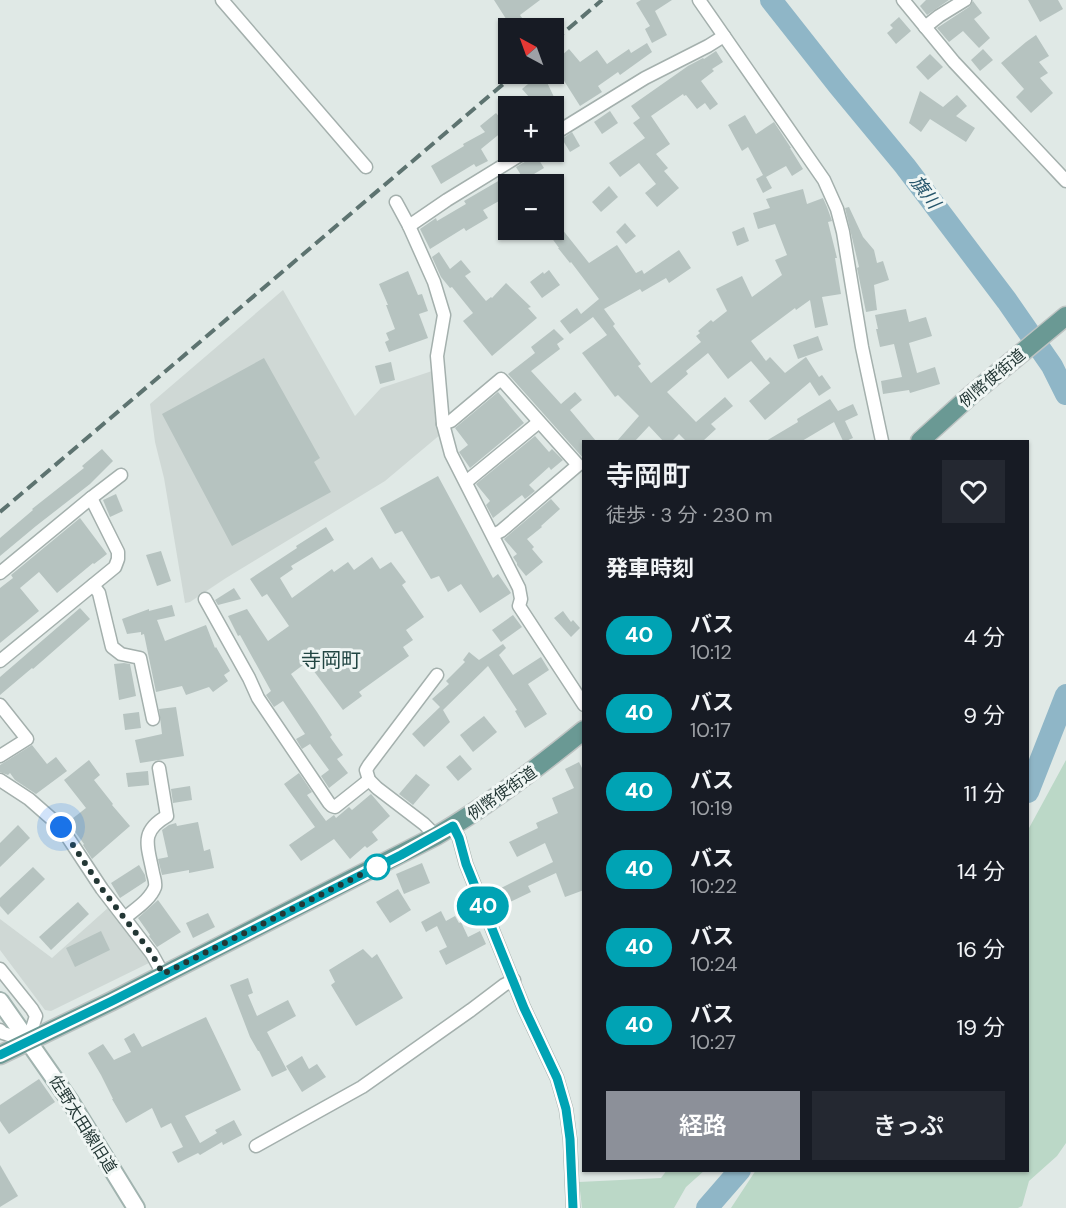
<!DOCTYPE html>
<html lang="ja">
<head>
<meta charset="utf-8">
<style>
	:root { --surface:#171b24; --page:#242831; --text:#f1f3f6; --muted:#9ea1a6; --accent:#8c9099 }
	body { margin:0; font-family:"DM Sans","Noto Sans JP",sans-serif; background:var(--page); color:var(--text); height:100vh; display:flex; flex-direction:column; font-size:22px; white-space:nowrap }
	* { box-sizing:border-box; margin:0 }
	p { font-size:20px; color:var(--muted) }
	.icon { flex:none; width:33px; height:33px; fill:none; stroke:currentColor; stroke-width:2; stroke-linecap:round; stroke-linejoin:round }
	.map { position:relative; flex:1; overflow:hidden }
	.side { position:absolute; left:582px; top:440px; width:447px; height:732px; display:flex; flex-direction:column; background:var(--surface); border-radius:0px; box-shadow:0 2px 4px #0004 }
	.side>* { flex:none }
	.badge { padding:0 12px; border-radius:20px; font-size:21px; line-height:39px }
	.needle { width:39px; rotate:319deg }
	.buttons { position:absolute; left:498px; top:18px; display:grid; gap:12px }
	.buttons a { display:grid; place-items:center; width:66px; height:66px; border-radius:0px; background:var(--surface); box-shadow:0 2px 4px #0004; font-size:30px }
	.you { position:absolute; width:30px; height:30px; margin:-15px; border:4px solid #fff; border-radius:50%; background:#1a73e8; box-shadow:0 0 0 9px #1a73e833 }
	.map>.badge { position:absolute; translate:-50% -50%; box-shadow:0 0 0 3px #fff }
	h2 { padding:0 24px; font-size:22px; line-height:54px }
	.round { display:grid; place-items:center; flex:none; width:63px; height:63px; border-radius:0px; background:var(--page) }
	.summary { display:flex; align-items:center; justify-content:space-between; height:102px; padding:0 24px }
	h1 { font-size:28px; font-weight:600; line-height:45px }
	.button { display:flex; gap:12px; margin-top:auto; padding:12px 24px }
	.button a { flex:1; height:69px; border-radius:0px; background:var(--accent); color:#fff; font-size:24px; font-weight:600; line-height:69px; text-align:center }
	.button a+a { background:var(--page); color:var(--text) }
	ul { padding:0; list-style:none }
	li { display:flex; align-items:center; gap:18px; height:78px; padding:0 24px }
	li div { flex:1 }
	li b { display:block; font-size:22px }
	li em { font-style:normal }
	li .badge { min-width:66px; font-weight:700; text-align:center }
	.map>svg:first-child { display:block }
	.built { fill:#cfd8d5 }
	.green { fill:#bbd8c7 }
	.lines { fill:none; stroke-linecap:round; stroke-linejoin:round }
	.river { stroke:#8fb6c7; stroke-width:22 }
	.building { fill:#b6c3c0 }
	.street-casing { stroke:#a4b0ad; stroke-width:15 }
	.secondary-casing { stroke:#a1b3af; stroke-width:20 }
	.primary-casing { stroke:#bdc3c2; stroke-width:21 }
	.street { stroke:#fff; stroke-width:12 }
	.secondary { stroke:#fff; stroke-width:16 }
	.primary { stroke:#6a9994; stroke-width:18 }
	.rail { stroke:#5d7370; stroke-width:4; stroke-dasharray:12 6; stroke-linecap:butt }
	.line-casing { stroke:#fff; stroke-width:14 }
	.line { stroke:#00a3b4; stroke-width:9 }
	.walk { stroke:#233735; stroke-width:6; stroke-dasharray:0 10.8 }
	.stop-dot { fill:#fff; stroke:#00a3b4; stroke-width:3 }
	.labels { text-anchor:middle; dominant-baseline:central; stroke-width:6; stroke-linejoin:round; paint-order:stroke }
	.street-label { font-size:16px; fill:#233735; stroke:#f0f6f4 }
	.water-label { font-size:18px; font-style:italic; fill:#25556b; stroke:#f0f6f4 }
	.quarter-label { font-size:20px; fill:#224643; stroke:#f0f6f4 }
</style>
</head>
<body>
<div class="map">
<svg width="1066" height="1208" viewBox="0 0 1066 1208">
	<rect width="100%" height="100%" fill="#e0e9e6"/>
	<g class="built">
		<polygon points="283,290 355,416 381,388 432,371 441,434 385,481 226,578 190,602 185,603 164,478 155,442 150,404"/>
		<polygon points="109,907 143,951 149,963 51,1011 45,1010 0,950 0,919 52,958"/>
	</g>
	<g class="green">
		<polygon points="1066,760 1066,1143 1057,1156 1029,1181 1022,1206 1018,1208 731,1208 756,1170 1028,1170 1028,830"/>
		<polygon points="667,1170 705,1170 686,1187 674,1208 582,1208 579,1182 661,1178"/>
	</g>
	<g class="lines">
		<g class="river">
			<polyline points="771,0 838,85 905,166 1007,301 1052,366 1066,394"/>
			<polyline points="1028,792 1066,695"/>
			<polyline points="707,1208 740,1170"/>
		</g>
	</g>
	<g class="building">
		<polygon points="494,0 540,0 520,15 529,28 498,28 508,22"/>
		<polygon points="641,0 672,0 655,11 667,35 652,43 645,29 650,26 636,3"/>
		<polygon points="926,0 949,0 927,15 920,6"/>
		<polygon points="1028,0 1058,0 1063,9 1040,22"/>
		<polygon points="973,1 982,13 974,19 990,38 979,48 963,31 949,42 937,28 969,7"/>
		<polygon points="899,17 911,31 896,44 887,33 893,28 890,25"/>
		<polygon points="1036,35 1049,56 1039,62 1048,73 1040,78 1053,93 1031,113 1016,97 1024,89 1001,63 1026,42"/>
		<polygon points="647,43 652,52 620,75 618,72 598,86 602,92 580,106 554,65 554,62 569,49 580,62 597,50 607,64 629,49 631,53"/>
		<polygon points="983,49 993,60 980,71 971,60"/>
		<polygon points="716,51 723,62 712,69 714,71 701,81 718,104 710,110 705,103 697,109 686,95 684,96 683,94 651,116 670,144 656,154 668,168 664,171 679,188 657,207 645,193 656,184 639,163 620,177 609,163 645,138 633,123 640,118 631,106 688,66 703,58 704,59"/>
		<polygon points="930,54 943,67 928,80 916,67"/>
		<polygon points="540,74 543,74 564,118 554,125 554,106 537,106 522,89"/>
		<polygon points="920,91 943,107 957,95 967,106 956,116 975,128 966,142 930,119 921,132 909,123"/>
		<polygon points="610,111 618,123 602,134 594,122"/>
		<polygon points="496,113 508,127 481,149 488,161 476,167 474,164 441,184 431,166 464,146 463,144 485,132 480,126"/>
		<polygon points="745,115 756,134 774,122 791,148 790,148 803,169 792,176 786,166 766,177 772,188 763,193 756,179 763,175 748,147 742,151 728,125"/>
		<polygon points="572,132 580,146 570,152 562,139"/>
		<polygon points="533,152 534,152 544,168 524,180 516,167 530,159"/>
		<polygon points="500,180 508,196 483,210 488,218 466,231 464,228 430,249 420,229 436,218 437,221 466,204 464,201"/>
		<polygon points="609,186 618,197 601,212 592,202"/>
		<polygon points="803,189 807,204 823,198 827,207 832,221 828,222 837,258 835,258 841,294 822,297 828,325 815,328 810,300 796,310 795,308 751,341 766,361 770,357 785,373 806,357 819,377 822,375 831,388 819,396 810,382 765,420 749,401 770,383 751,361 728,379 708,353 686,371 688,374 667,392 696,422 725,397 733,406 711,424 716,429 703,441 686,441 679,434 672,441 663,441 649,426 635,441 617,441 639,416 618,395 615,397 582,353 607,335 593,317 570,334 560,321 577,308 581,314 599,299 571,262 570,263 558,248 559,248 546,230 554,230 554,219 589,263 617,245 636,273 642,270 644,274 679,250 691,268 669,283 666,278 642,292 640,289 604,309 615,324 613,326 641,364 638,366 651,383 701,342 696,336 700,333 698,331 711,320 713,322 727,311 716,289 742,276 752,297 782,275 775,260 787,255 775,224 758,229 753,213 770,208 766,199"/>
		<polygon points="849,207 863,237 874,250 877,263 883,261 889,280 874,285 877,310 866,312 857,268 859,267 845,208"/>
		<polygon points="625,223 636,236 626,244 616,232"/>
		<polygon points="744,227 749,241 737,246 732,232"/>
		<polygon points="439,252 450,269 461,260 471,272 465,276 486,301 491,297 492,298 506,283 531,307 528,308 537,318 492,356 463,321 473,313 452,287 450,288 441,277 432,257"/>
		<polygon points="549,270 560,285 542,298 530,282 543,272 544,274"/>
		<polygon points="408,271 418,295 422,294 428,311 419,314 428,338 389,352 385,342 389,340 386,333 395,329 386,305 388,305 379,284"/>
		<polygon points="906,309 909,322 926,317 932,336 909,343 917,373 935,367 940,384 910,393 909,390 883,394 881,381 902,377 894,344 880,347 876,329 878,329 875,315"/>
		<polygon points="554,329 564,339 557,344 560,349 531,371 561,404 575,392 582,400 570,410 596,441 584,441 584,459 508,374 535,353 531,347"/>
		<polygon points="818,336 823,350 798,359 793,345"/>
		<polygon points="264,358 320,458 314,462 331,492 232,546 162,414"/>
		<polygon points="391,362 395,380 380,384 375,366"/>
		<polygon points="498,392 524,423 470,468 459,452 468,445 455,428"/>
		<polygon points="830,399 838,411 853,404 858,415 845,421 853,438 846,441 843,441 834,422 802,441 766,441 798,422 797,419"/>
		<polygon points="535,436 549,452 552,449 563,460 551,470 549,467 529,485 535,491 525,499 522,495 518,498 493,518 486,505 490,501 476,484"/>
		<polygon points="102,449 113,461 90,484 36,526 0,556 0,538 33,510 32,509 84,468 82,466"/>
		<polygon points="438,476 493,578 498,574 511,593 480,613 461,584 448,592 439,576 431,579 402,531 395,534 380,508"/>
		<polygon points="116,494 123,511 110,517 103,500"/>
		<polygon points="551,499 560,509 541,526 542,527 527,539 534,547 532,549 543,562 526,576 517,565 517,563 513,557 517,554 504,539"/>
		<polygon points="80,518 107,554 94,564 93,563 57,593 39,572 20,588 39,611 0,643 0,588 13,578 11,575"/>
		<polygon points="326,527 334,540 291,566 293,569 280,578 292,598 332,569 334,572 348,562 354,570 372,557 380,569 391,562 406,582 402,585 424,617 406,630 413,640 403,647 409,656 359,692 362,696 343,710 307,662 291,674 317,712 332,735 330,737 343,755 337,759 348,773 329,788 321,776 329,770 310,744 302,749 296,739 305,734 283,701 274,707 266,695 271,691 240,635 238,636 228,616 247,609 268,641 289,626 267,594 262,597 250,579 297,548 296,546"/>
		<polygon points="161,551 171,581 157,586 146,555"/>
		<polygon points="234,588 241,599 218,605 215,600"/>
		<polygon points="172,605 175,616 157,620 165,641 206,625 215,648 216,647 230,671 224,675 228,681 213,692 209,687 186,695 182,686 156,692 144,634 141,635 141,632 127,634 122,619 149,609 149,611"/>
		<polygon points="80,608 90,619 33,669 32,668 0,695 0,677"/>
		<polygon points="563,611 571,622 573,620 580,628 571,637 554,618"/>
		<polygon points="513,615 522,627 501,642 492,630"/>
		<polygon points="503,644 506,648 499,655 513,675 541,657 549,670 528,684 547,714 525,728 515,711 517,710 488,666 443,710 450,722 424,747 412,734 440,707 432,699 449,684 446,681 465,662 463,660 469,652 479,660"/>
		<polygon points="124,663 130,664 136,696 119,700 114,664"/>
		<polygon points="176,707 184,756 140,763 135,740 162,734 159,709"/>
		<polygon points="139,712 141,728 125,730 123,714"/>
		<polygon points="484,716 497,732 473,752 460,735"/>
		<polygon points="32,745 47,764 56,757 67,771 36,794 15,780 10,773 8,775 0,772 0,765"/>
		<polygon points="460,755 472,769 458,781 446,767"/>
		<polygon points="89,760 100,775 94,780 113,804 112,805 130,826 92,859 83,845 84,844 68,822 86,808 64,780"/>
		<polygon points="579,762 584,772 584,890 565,897 556,873 528,886 531,892 504,905 497,890 553,862 545,843 517,857 509,842 538,828 536,823 558,813 552,798 574,788 565,769"/>
		<polygon points="148,771 149,785 128,787 126,773"/>
		<polygon points="299,773 312,792 307,795 326,821 334,815 336,818 349,807 352,810 371,794 390,816 372,832 378,840 367,848 365,846 350,859 334,839 301,861 289,845 315,827 284,784"/>
		<polygon points="416,774 430,785 413,805 399,794"/>
		<polygon points="190,786 192,800 173,803 171,789"/>
		<polygon points="198,822 204,851 210,849 214,868 189,873 189,870 162,875 158,859 168,857 162,830 169,825 176,823 177,826"/>
		<polygon points="18,825 30,838 0,867 0,843"/>
		<polygon points="422,863 430,883 404,894 396,874"/>
		<polygon points="139,865 145,875 146,881 120,898 111,883"/>
		<polygon points="33,867 45,879 8,915 0,906 0,898"/>
		<polygon points="398,889 411,910 390,923 376,902"/>
		<polygon points="158,900 181,932 157,947 149,936 150,935 138,918"/>
		<polygon points="78,902 89,914 51,950 39,937"/>
		<polygon points="441,911 446,921 455,916 459,923 461,922 468,937 480,931 486,944 446,965 439,951 447,947 437,926 426,932 421,922"/>
		<polygon points="208,913 215,927 193,938 186,923"/>
		<polygon points="101,931 110,950 75,967 66,948"/>
		<polygon points="363,949 372,958 377,954 403,998 356,1026 331,985 335,982 329,970"/>
		<polygon points="248,978 253,993 248,995 257,1016 288,1000 296,1016 267,1032 287,1070 272,1077 259,1051 258,1051 250,1037 230,985"/>
		<polygon points="206,1017 241,1090 185,1116 200,1143 217,1133 215,1130 234,1120 242,1135 223,1145 222,1142 200,1155 198,1153 178,1163 172,1152 183,1147 171,1123 161,1128 152,1108 126,1123 112,1099 113,1099 101,1075 88,1053 103,1044 114,1060 131,1052 124,1039 134,1033 142,1047"/>
		<polygon points="302,1056 309,1069 317,1064 326,1077 302,1092 286,1066"/>
		<polygon points="39,1079 55,1102 9,1134 0,1121 0,1105"/>
		<polygon points="0,1165 18,1196 0,1207"/>
	</g>
	<g class="lines">
		<g class="street-casing">
			<g id="street">
				<polyline points="222,0 366,167"/>
				<polyline points="699,0 824,180 837,209 843,232 862,347 882,441"/>
				<polyline points="903,0 954,62 1066,181"/>
				<polyline points="925,27 939,16 965,0"/>
				<polyline points="554,134 645,78 708,46 724,36"/>
				<polyline points="396,202 409,226 434,282 444,315 437,356 443,424 451,454 519,588 521,599 519,606 584,705"/>
				<polyline points="409,226 447,200 525,152"/>
				<polyline points="443,424 451,421 501,379 578,465 501,531 493,535"/>
				<polyline points="466,482 539,422"/>
				<polyline points="91,498 121,475"/>
				<polyline points="0,573 91,498 118,552 118,559 115,567 0,661"/>
				<polyline points="93,585 99,593 112,647 121,654 140,658 153,719"/>
				<polyline points="205,599 249,678 258,698 329,803 332,806 335,807 369,780"/>
				<polyline points="0,705 27,739 0,756"/>
				<polyline points="0,780 29,799 61,827 102,889 152,954 163,974"/>
				<polyline points="453,826 459,838 466,864 524,1008 557,1078 566,1109 570,1139 573,1208"/>
				<polyline points="436,836 424,824 377,788 369,780 366,770 369,765 437,675"/>
				<path d="M125,918C135,909 150,900 155,887C156,882 154,878 153,873C148,846 139,832 167,816L159,768"/>
				<polyline points="0,969 32,1009 36,1016 28,1041 3,1033 0,1030"/>
				<polyline points="256,1146 362,1087 471,1010 504,985 514,980"/>
			</g>
		</g>
		<g class="secondary-casing">
			<polyline id="secondary" points="0,1001 70,1101 136,1208"/>
		</g>
		<g class="primary-casing">
			<g id="primary">
				<polyline points="920,441 971,395 1066,316"/>
				<path d="M0,1055L112,1001L436,836C489,805 536,769 584,730"/>
			</g>
		</g>
		<use href="#street" class="street"/>
		<use href="#secondary" class="secondary"/>
		<use href="#primary" class="primary"/>
		<g class="rail">
			<polyline points="554,41 602,0"/>
			<polyline points="0,512 515,74"/>
		</g>
	</g>
	<g class="lines">
		<g class="line-casing">
			<polyline id="line" points="0,1055 112,1001 401,855 453,826 459,838 466,864 524,1008 557,1078 566,1109 570,1139 573,1208"/>
		</g>
		<use href="#line" class="line"/>
		<polyline class="walk" points="61,827 102,889 152,954 163,974 380,865 377,867"/>
	</g>
	<circle class="stop-dot" cx="377" cy="867" r="12"/>
	<g class="labels">
		<g class="street-label">
			<text transform="translate(992 378) rotate(-40)">例幣使街道</text>
			<text transform="translate(502 793) rotate(-35)">例幣使街道</text>
			<text transform="translate(83 1124) rotate(58)">佐野太田線旧道</text>
		</g>
		<g class="water-label">
			<text transform="translate(925 192) rotate(53)">旗川</text>
		</g>
		<g class="quarter-label">
			<text x="331" y="660">寺岡町</text>
		</g>
	</g>
</svg>
<div class="buttons">
<a><svg class="needle" viewBox="-14 -14 28 28"><path d="M0-13l5 13h-10z" fill="#e53935"/><path d="M0 13l5-13h-10z" fill="#9ea1a6"/></svg></a>
<a>+</a>
<a>−</a>
</div>
<div class="you" style="left:61px;top:827px"></div>
<b class="badge" style="left:483px;top:906px;background:#00a3b4;color:#fff">40</b>
<section class="side">
<div class="summary"><div><h1>寺岡町</h1><p>徒歩 · 3 分 · 230 m</p></div><a class="round"><svg class="icon" aria-label="heart" viewBox="0 0 24 24"><path d="M12 20l-8-8c-3-5 5-10 8-4 3-6 11-1 8 4z"/></svg></a></div>
<h2>発車時刻</h2>
<ul>
<li><span class="badge" style="background:#00a3b4;color:#fff">40</span><div><b>バス</b><p>10:12</p></div><em>4 分</em></li>
<li><span class="badge" style="background:#00a3b4;color:#fff">40</span><div><b>バス</b><p>10:17</p></div><em>9 分</em></li>
<li><span class="badge" style="background:#00a3b4;color:#fff">40</span><div><b>バス</b><p>10:19</p></div><em>11 分</em></li>
<li><span class="badge" style="background:#00a3b4;color:#fff">40</span><div><b>バス</b><p>10:22</p></div><em>14 分</em></li>
<li><span class="badge" style="background:#00a3b4;color:#fff">40</span><div><b>バス</b><p>10:24</p></div><em>16 分</em></li>
<li><span class="badge" style="background:#00a3b4;color:#fff">40</span><div><b>バス</b><p>10:27</p></div><em>19 分</em></li>
</ul>
<div class="button"><a>経路</a><a>きっぷ</a></div>
</section>
</div>
</body>
</html>
